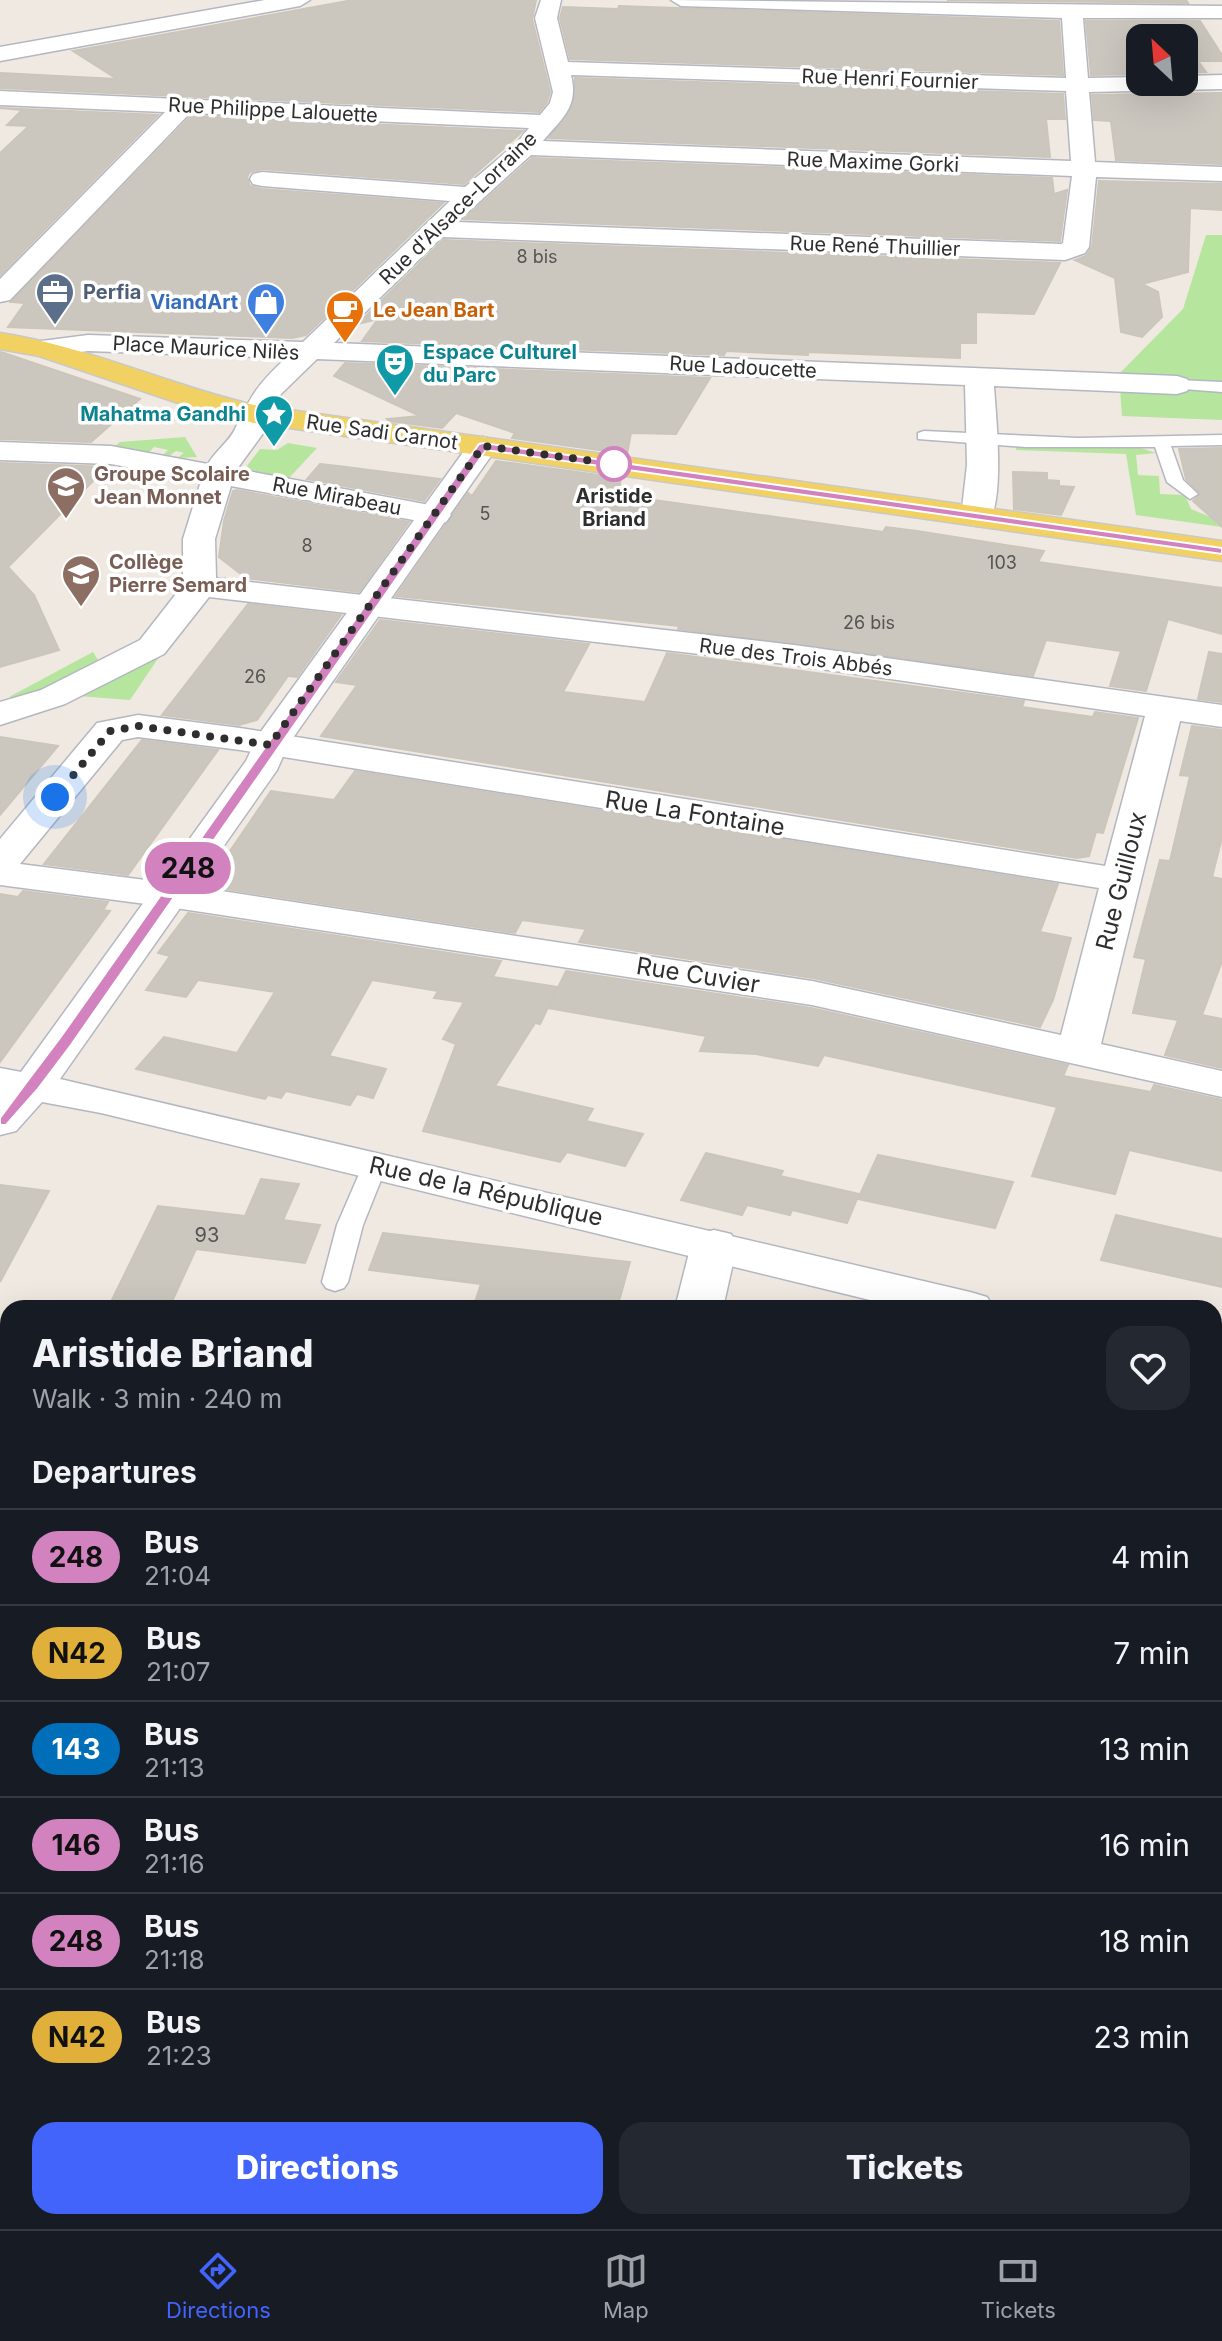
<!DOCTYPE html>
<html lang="en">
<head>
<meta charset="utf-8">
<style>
	:root { --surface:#171b24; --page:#242831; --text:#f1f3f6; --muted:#9ea1a6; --line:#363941; --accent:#4264fb }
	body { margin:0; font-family:Inter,sans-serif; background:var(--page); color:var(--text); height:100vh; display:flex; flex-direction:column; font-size:30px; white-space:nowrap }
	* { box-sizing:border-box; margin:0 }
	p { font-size:26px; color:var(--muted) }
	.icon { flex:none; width:44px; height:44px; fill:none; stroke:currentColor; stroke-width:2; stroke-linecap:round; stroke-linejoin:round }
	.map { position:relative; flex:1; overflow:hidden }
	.panel { position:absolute; left:0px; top:1300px; width:1222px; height:930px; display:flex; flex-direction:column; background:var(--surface); border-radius:24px 24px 0 0; box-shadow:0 8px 32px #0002 }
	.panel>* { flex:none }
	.badge { padding:0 16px; border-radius:26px; font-size:28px; line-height:52px }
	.needle { width:52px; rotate:334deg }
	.fabs { position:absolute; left:1126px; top:24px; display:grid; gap:16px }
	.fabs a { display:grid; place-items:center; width:72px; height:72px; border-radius:16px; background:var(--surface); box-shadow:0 8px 32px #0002; font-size:40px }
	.you { position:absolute; width:40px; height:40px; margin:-20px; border:6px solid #fff; border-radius:50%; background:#1a73e8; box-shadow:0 0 0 12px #1a73e833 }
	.map>.badge { position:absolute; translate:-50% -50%; box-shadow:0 0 0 4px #fff }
	h2 { padding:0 32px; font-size:30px; line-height:72px }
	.round { display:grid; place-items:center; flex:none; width:84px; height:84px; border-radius:24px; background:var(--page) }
	.summary { display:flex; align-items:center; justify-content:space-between; height:136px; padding:0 32px }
	h1 { font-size:38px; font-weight:800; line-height:60px }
	.cta { display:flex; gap:16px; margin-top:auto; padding:16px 32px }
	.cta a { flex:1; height:92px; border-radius:24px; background:var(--accent); color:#fff; font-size:32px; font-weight:800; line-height:92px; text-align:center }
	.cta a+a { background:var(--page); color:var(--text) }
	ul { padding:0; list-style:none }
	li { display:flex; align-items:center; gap:24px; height:96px; padding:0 32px; border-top:2px solid var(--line) }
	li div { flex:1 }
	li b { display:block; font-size:30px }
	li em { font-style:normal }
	li .badge { min-width:88px; font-weight:700; text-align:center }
	.tabs { display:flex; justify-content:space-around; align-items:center; height:112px; border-top:2px solid var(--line); background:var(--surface); font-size:22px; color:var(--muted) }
	.tabs a { display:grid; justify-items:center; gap:4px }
	.tabs .active { color:var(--accent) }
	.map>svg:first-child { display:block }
	.green { fill:#b6e59e }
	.building { fill:#cbc7bf; stroke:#cbc5ba; stroke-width:2 }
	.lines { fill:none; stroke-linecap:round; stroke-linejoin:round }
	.service-casing { stroke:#b4b7c1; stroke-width:3 }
	.minor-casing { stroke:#b4b7c1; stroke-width:3 }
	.tertiary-casing { stroke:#b4b7c1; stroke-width:3 }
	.primary-casing { stroke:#c9c9c9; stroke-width:3 }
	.service { fill:#fff; fill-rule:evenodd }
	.minor { fill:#fff; fill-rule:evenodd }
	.tertiary { fill:#fff; fill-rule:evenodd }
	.primary { fill:#f2d163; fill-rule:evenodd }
	.line { fill:#d282be; stroke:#fff; stroke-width:2 }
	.walk { stroke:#2e2e2e; stroke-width:8; stroke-dasharray:0 14.4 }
	.stop-dot { fill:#fff; stroke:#d282be; stroke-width:4 }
	.labels { text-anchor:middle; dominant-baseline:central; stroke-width:7; stroke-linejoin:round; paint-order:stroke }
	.far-number-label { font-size:18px; fill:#555452 }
	.far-street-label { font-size:20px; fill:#2e2e2e; stroke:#fff }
	.far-service-label { font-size:20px; font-weight:bold; fill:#4e5e75; stroke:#fff; text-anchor:start }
	.far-shop-label { font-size:20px; font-weight:bold; fill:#366cbe; stroke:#fff; text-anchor:end }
	.far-food-label { font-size:20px; font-weight:bold; fill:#c56008; stroke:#fff; text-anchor:start }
	.far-culture-label { font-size:20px; font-weight:bold; fill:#0d838f; stroke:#fff; text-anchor:start }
	.far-education-label { font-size:20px; font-weight:bold; fill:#785e54; stroke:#fff; text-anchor:start }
	.far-stop-label { font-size:20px; font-weight:bold; fill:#2e2e2e; stroke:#fff }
	.number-label { font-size:20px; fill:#555452 }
	.street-label { font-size:24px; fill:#2e2e2e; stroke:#fff }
</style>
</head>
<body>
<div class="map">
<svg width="1222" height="2229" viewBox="0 0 1222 2229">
	<rect width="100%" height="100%" fill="#efe9e1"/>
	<g class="green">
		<polygon points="1206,235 1222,235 1222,420 1122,416 1119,374 1183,309"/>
		<polygon points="185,437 197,457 177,458 184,453 176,451 169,456 163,455 168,450 154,447 149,452 115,446 120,442"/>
		<polygon points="288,443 317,448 288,479 251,472 247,466 260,449 277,450"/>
		<polygon points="1021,443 1141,448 1156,453 1136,455 1138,475 1159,476 1160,494 1185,495 1191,509 1222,522 1222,527 1136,515 1126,454 1016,450 1016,445"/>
		<polygon points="93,652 100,663 30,699 9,697"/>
		<polygon points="153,654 159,657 130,700 78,696"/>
	</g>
	<g class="building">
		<polygon points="353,0 536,0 532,19 550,92 547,102 539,112 0,88 0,73 117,79 73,51"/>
		<polygon points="947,0 1186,0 1188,3"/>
		<polygon points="619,6 1059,21 1063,75 570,59 560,18 563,7 618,9"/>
		<polygon points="1086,21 1200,21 1222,55 1222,61 1198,61 1206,72 1184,73 1184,38 1140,38 1140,74 1091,75"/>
		<polygon points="575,78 1063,94 1065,119 1046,119 1050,157 549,138 573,105"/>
		<polygon points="1222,93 1222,164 1116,160 1111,121 1094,120 1092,95"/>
		<polygon points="0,108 158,115 0,275 0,153 29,126 7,125 22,110"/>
		<polygon points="191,116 523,131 464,184 262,169 250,172 247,177 250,186 262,189 443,203 306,335 292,338 8,327 25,303 11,302"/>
		<polygon points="532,158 1052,178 1054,194 1067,190 1060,241 464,219"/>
		<polygon points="1099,181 1222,184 1222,210 1190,208 1188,272 1142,284 1158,292 1162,317 1142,337 1121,332 1115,278 1075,260 1086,256 1092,247"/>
		<polygon points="443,240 1060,263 1034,314 976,312 976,343 960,343 960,358 808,352 808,355 726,351 724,355 362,341 378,319 358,324"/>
		<polygon points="0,352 4,353 140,399 91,442 0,439"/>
		<polygon points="345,363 710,378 676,434 631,433 627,454 512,438 515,433 456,413 442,428 389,421 387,419 420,416 334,376"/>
		<polygon points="1222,448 1222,527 1193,501 1201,494 1186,479 1179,449"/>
		<polygon points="496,461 621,478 618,495 883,532 886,527 917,531 1044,551 1038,562 1222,588 1222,634 1168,619 1146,691 1110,686 1121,651 1046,640 1033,676 678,629 679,626 396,596 468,493 472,496"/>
		<polygon points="0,463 107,467 8,567 34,595 59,650 0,667"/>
		<polygon points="320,464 338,466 440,479 424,501 307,479"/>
		<polygon points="1013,472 1047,473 1047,480 1059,481 1059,486 1074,487 1061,515 1014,509"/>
		<polygon points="237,490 409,522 359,592 246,578 219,557 224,521 233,491"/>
		<polygon points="248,604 341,615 297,677 288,676 257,720 239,725 162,715"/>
		<polygon points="380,620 589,644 563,692 645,702 667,653 1024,701 1022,707 1093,717 1095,712 1138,718 1103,833 1096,832 1089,856 1077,858 321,736 357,685 336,682"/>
		<polygon points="1209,652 1222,654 1222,702 1198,699"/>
		<polygon points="1192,726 1222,730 1222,838 1212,877 1222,879 1222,961 1202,1015 1222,1019 1222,1068 1165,1055 1178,1020 1133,1013 1146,959 1134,957 1160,860 1170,861 1190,776 1180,775"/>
		<polygon points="0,737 58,746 0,815"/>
		<polygon points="142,740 218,750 128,875 44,864"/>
		<polygon points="355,771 1058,884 1040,932 1071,938 1053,1000 1040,1027 813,978 579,942 586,929 522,920 515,933 206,886 271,791 334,800"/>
		<polygon points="23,891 108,902 103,910 110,911 0,1062 0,894 18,897"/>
		<polygon points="188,913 501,961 493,977 558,987 540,1024 535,1023 495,1086 593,1109 586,1121 643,1134 625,1166 567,1152 560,1162 423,1131 456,1044 443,1039 464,1002 434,998 438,991 372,980 329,1056 386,1069 373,1098 357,1094 350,1105 286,1091 281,1098 268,1095 265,1099 136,1069 164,1037 237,1053 275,992 198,980 186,997 146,990 170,956 158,953"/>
		<polygon points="566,971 811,1008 1068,1065 1063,1076 1151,1092 1154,1085 1222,1100 1222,1171 1129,1150 1115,1194 1032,1176 1057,1107 824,1055 818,1066 756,1054 700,1051 706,1036 548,1008"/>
		<polygon points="706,1153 783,1171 780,1176 859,1194 847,1223 792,1210 790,1215 747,1205 742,1215 681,1200"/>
		<polygon points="878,1155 1013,1182 995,1228 858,1199"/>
		<polygon points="261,1179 299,1184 283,1220 320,1225 305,1263 196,1249 169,1308 108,1308 158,1206 245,1216"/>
		<polygon points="0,1185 49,1191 0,1282"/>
		<polygon points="1116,1215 1222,1239 1222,1287 1101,1260"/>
		<polygon points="383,1233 593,1258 630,1262 617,1308 473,1308 481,1284 369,1270"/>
	</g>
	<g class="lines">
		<g class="service-casing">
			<g id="service">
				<polygon points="1177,380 1222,382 1222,392 1171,388 1171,382"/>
				<polygon points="924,431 1078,438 1222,435 1222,445 1171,446 1183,480 1198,494 1190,499 1167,482 1155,447 1026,447 918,439 918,433"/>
				<polygon points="375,1157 384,1160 387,1165 363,1225 348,1282 344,1288 335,1291 326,1288 322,1282 337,1225 363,1165 366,1160"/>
				<polygon points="0,1664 8,1665 8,1689 0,1688"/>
				<polygon points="191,2222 227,2222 225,2229 189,2229"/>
			</g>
		</g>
		<g class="minor-casing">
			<g id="minor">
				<polygon points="265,0 310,0 300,6 0,61 0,47"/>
				<path d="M541,0H561L557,18L568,62L1066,78L1062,18L681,6L671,0L1222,6V18H1083L1088,78L1140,77V82H1184V76L1222,75V89L1089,92L1095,162L1222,167V181L1096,177L1089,247L1085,253L1065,260L442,237L334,343L1177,376L1187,379L1191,385L1187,391L1177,394L994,386C996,417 1005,499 988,524L977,526L966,524L961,517L967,465L965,385L317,359L281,394L269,414L264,432L237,469L435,506L446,508L451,515L446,522L435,524L231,486L215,539L216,578L794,645L1222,705V727L1180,721L1101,1044L1222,1071V1097L812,1005L169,907L0,885V839L97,723L138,715L240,728L1105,866L1145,716L794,665L209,597L164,654L65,704L0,725V702L41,690L140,640L183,585V539L201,481L111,464L0,460V442L111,446L208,464C215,451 229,442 235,429C252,394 257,385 286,358L88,351L44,356L34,354L30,348L34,342L88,335L303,342L450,201L262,186L253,184L250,179L253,174L262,172L465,187L517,143L529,128L190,113L10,300L0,302V279L165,112L0,105V91L540,115L550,103L553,92L535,18ZM571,75L1066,91L1071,161L543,141C562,118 579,107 571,75ZM531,155L1072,176L1063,243L1061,244L457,222ZM138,737L240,750L1099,888L1061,1035L812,981L169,883L20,864L122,740Z"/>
				<polygon points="714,1230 731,1234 737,1245 723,1308 675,1308 691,1245 697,1234"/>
				<polygon points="458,2222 524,2222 523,2229 455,2229"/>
				<polygon points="842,2222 908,2222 908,2229 840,2229"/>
			</g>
		</g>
		<g class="tertiary-casing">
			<g id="tertiary">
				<polygon points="483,437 494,440 498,446 288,745 277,770 60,1079 970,1292 987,1297 994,1308 903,1308 101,1113 42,1102 16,1131 0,1135 0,1068 21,1072 246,761 257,737 472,440"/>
				<polygon points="1214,1346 1222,1348 1222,1382 1214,1380"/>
			</g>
		</g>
		<g class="primary-casing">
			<path id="primary" d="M0,333C87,346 168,385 254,405L1222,541V561L254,423L193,408L39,356L0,349Z"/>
		</g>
		<use href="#service" class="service"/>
		<use href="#minor" class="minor"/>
		<use href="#tertiary" class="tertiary"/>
		<use href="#primary" class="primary"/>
	</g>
	<polygon class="line" points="483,443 1222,548 1222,554 486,450 71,1045 37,1090 6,1125 0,1125 0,1118 26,1083 60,1038 479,444"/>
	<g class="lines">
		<polyline class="walk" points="55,797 110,731 138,726 270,745 483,446 614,464"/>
	</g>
	<defs>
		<g id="office-pin" transform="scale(2)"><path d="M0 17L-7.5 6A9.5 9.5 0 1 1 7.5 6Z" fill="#5c6f8a" stroke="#fff"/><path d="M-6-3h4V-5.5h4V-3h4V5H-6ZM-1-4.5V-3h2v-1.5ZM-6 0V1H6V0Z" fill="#fff"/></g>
		<g id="shop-pin" transform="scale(2)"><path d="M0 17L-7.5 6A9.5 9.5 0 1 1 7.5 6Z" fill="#3f7fe0" stroke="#fff"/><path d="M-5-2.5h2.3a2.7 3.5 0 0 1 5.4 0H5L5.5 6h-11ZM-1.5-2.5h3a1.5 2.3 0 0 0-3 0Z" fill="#fff"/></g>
		<g id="cafe-pin" transform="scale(2)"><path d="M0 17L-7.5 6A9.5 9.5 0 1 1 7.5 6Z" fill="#e8710a" stroke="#fff"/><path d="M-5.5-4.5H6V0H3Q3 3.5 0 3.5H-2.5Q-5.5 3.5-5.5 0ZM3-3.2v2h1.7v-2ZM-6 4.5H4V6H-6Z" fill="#fff"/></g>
		<g id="theatre-pin" transform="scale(2)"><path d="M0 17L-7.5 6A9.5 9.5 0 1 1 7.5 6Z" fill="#0f9aa8" stroke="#fff"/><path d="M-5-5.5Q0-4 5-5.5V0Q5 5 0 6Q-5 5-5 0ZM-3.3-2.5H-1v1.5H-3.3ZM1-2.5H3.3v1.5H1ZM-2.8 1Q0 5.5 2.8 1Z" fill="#fff"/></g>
		<g id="sight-pin" transform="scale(2)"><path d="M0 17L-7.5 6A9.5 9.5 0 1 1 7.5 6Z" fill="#0f9aa8" stroke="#fff"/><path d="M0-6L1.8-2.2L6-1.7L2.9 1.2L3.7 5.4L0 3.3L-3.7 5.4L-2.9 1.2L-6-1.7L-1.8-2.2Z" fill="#fff"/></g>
		<g id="school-pin" transform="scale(2)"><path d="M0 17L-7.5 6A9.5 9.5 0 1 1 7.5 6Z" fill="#8d6e63" stroke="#fff"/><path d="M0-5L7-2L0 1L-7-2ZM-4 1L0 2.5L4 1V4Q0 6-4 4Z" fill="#fff"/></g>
	</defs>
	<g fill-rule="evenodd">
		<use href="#office-pin" x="55" y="292"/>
		<use href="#shop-pin" x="266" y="302"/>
		<use href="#cafe-pin" x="345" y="310"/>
		<use href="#theatre-pin" x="395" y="363"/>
		<use href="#sight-pin" x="274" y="414"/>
		<use href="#school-pin" x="66" y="486"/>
		<use href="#school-pin" x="81" y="574"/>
	</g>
	<circle class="stop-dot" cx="614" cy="464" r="16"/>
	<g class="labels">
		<g class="far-number-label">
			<text x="537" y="256">8 bis</text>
			<text x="485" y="513">5</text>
			<text x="307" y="545">8</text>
			<text x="1002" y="562">103</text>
			<text x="869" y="622">26 bis</text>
			<text x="255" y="676">26</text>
		</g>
		<g class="far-street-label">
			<text transform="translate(890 79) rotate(2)">Rue Henri Fournier</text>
			<text transform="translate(273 110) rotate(3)">Rue Philippe Lalouette</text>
			<text transform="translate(873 162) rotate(2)">Rue Maxime Gorki</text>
			<text transform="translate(458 208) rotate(-44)">Rue d'Alsace-Lorraine</text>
			<text transform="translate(875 246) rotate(2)">Rue René Thuillier</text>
			<text transform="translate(206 348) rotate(3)">Place Maurice Nilès</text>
			<text transform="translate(743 367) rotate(3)">Rue Ladoucette</text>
			<text transform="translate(382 432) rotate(8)">Rue Sadi Carnot</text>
			<text transform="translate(337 496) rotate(11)">Rue Mirabeau</text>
			<text transform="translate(796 657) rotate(7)">Rue des Trois Abbés</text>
		</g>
		<g class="far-service-label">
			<text x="83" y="292">Perfia</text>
		</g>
		<g class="far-shop-label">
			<text x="238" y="302">ViandArt</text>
		</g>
		<g class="far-food-label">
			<text x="373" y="310">Le Jean Bart</text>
		</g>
		<g class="far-culture-label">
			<text x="423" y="352">Espace Culturel<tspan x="423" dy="23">du Parc</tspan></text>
			<text x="246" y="414" text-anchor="end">Mahatma Gandhi</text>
		</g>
		<g class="far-education-label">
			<text x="94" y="474">Groupe Scolaire<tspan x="94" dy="23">Jean Monnet</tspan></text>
			<text x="109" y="562">Collège<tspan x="109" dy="23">Pierre Semard</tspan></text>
		</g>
		<g class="far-stop-label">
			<text x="614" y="496">Aristide<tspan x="614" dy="23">Briand</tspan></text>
		</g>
		<g class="number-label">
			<text x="207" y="1235">93</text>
		</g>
		<g class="street-label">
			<text transform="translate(695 813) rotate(9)">Rue La Fontaine</text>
			<text transform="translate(1121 881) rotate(-76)">Rue Guilloux</text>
			<text transform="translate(698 975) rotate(9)">Rue Cuvier</text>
			<text transform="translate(486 1191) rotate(13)">Rue de la République</text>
		</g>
	</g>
</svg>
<div class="fabs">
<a><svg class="needle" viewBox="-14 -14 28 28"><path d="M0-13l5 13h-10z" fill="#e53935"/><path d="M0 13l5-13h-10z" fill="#9ea1a6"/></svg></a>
</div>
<div class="you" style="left:55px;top:797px"></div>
<b class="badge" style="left:188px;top:868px;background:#d282be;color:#111">248</b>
<section class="panel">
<div class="summary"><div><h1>Aristide Briand</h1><p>Walk · 3 min · 240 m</p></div><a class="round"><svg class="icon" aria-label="heart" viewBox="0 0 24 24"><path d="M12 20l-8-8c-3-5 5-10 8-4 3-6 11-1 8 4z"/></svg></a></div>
<h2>Departures</h2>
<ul>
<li><span class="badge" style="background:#d282be;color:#111">248</span><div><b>Bus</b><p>21:04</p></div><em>4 min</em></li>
<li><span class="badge" style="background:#e0b03a;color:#111">N42</span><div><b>Bus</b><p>21:07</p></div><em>7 min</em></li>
<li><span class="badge" style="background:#006eb8;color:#fff">143</span><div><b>Bus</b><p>21:13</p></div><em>13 min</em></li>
<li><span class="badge" style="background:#d282be;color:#111">146</span><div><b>Bus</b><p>21:16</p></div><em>16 min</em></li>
<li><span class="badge" style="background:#d282be;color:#111">248</span><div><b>Bus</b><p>21:18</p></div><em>18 min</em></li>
<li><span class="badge" style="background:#e0b03a;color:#111">N42</span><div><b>Bus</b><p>21:23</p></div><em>23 min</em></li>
</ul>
<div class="cta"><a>Directions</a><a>Tickets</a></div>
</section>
</div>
<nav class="tabs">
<a class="active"><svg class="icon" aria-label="directions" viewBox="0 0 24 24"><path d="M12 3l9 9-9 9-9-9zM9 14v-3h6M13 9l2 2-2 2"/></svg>Directions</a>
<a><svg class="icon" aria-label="map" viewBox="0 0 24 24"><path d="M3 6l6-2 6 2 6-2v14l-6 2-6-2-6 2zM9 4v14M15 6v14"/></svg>Map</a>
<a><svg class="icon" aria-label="tickets" viewBox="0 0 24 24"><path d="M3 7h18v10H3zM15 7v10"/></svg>Tickets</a>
</nav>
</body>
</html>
